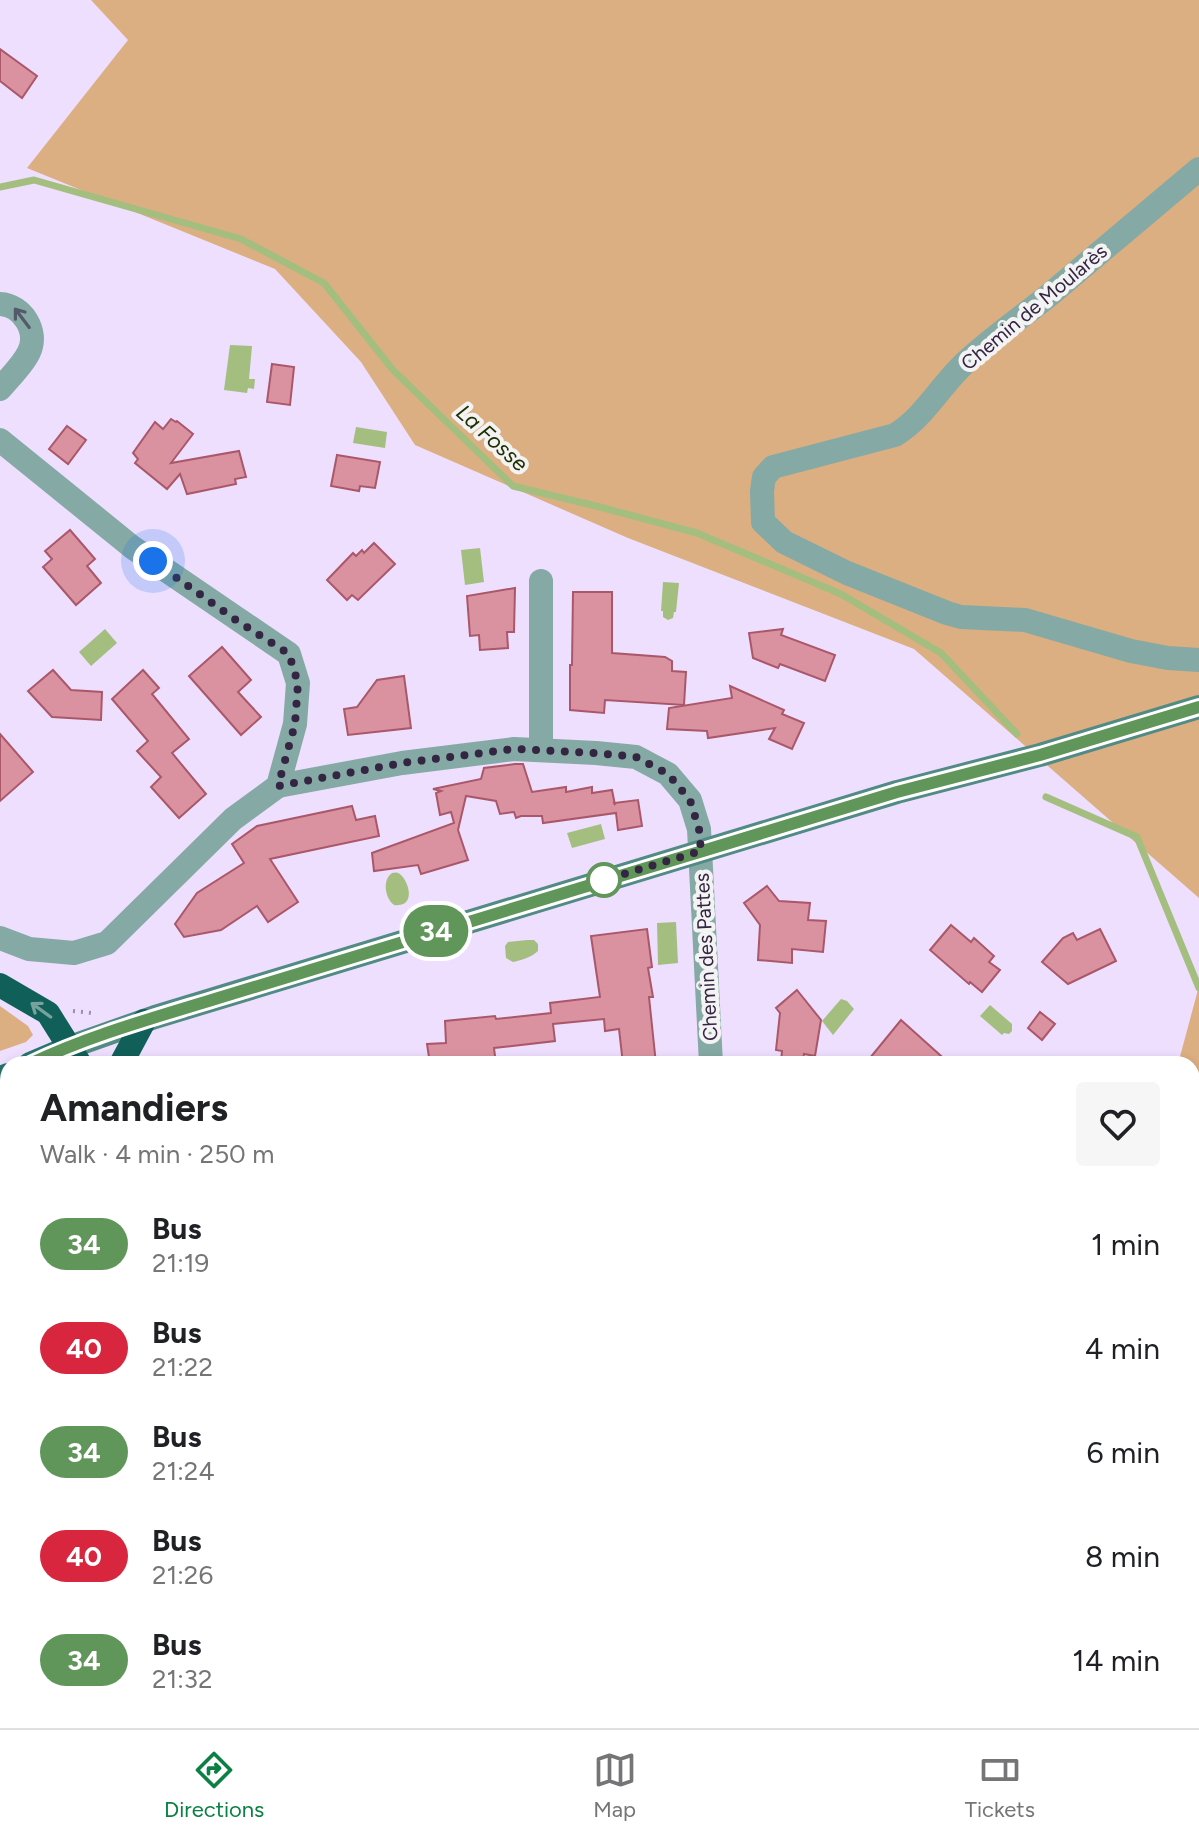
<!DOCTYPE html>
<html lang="en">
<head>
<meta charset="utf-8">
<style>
	:root { --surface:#fff; --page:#f6f6f6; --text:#202124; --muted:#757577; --line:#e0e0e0; --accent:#0b8043 }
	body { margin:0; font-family:Figtree,sans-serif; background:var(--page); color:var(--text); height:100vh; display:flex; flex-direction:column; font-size:30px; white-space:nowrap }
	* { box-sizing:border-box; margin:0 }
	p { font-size:26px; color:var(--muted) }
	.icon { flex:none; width:44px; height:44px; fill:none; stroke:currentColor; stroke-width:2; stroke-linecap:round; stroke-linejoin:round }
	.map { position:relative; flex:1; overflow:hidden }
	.drawer { position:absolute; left:0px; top:1056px; width:1200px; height:672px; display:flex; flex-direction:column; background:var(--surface); border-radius:24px 24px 0 0; box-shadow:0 4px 12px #0003 }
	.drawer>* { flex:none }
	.badge { padding:0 16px; border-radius:26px; font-size:28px; line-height:52px }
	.you { position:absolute; width:40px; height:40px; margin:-20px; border:6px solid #fff; border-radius:50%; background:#1a73e8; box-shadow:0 0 0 12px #1a73e833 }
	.map>.badge { position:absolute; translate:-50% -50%; box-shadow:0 0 0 4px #fff }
	.round { display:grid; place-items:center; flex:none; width:84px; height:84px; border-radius:8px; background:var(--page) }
	.head { display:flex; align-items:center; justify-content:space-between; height:136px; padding:0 40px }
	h1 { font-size:38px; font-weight:700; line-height:60px }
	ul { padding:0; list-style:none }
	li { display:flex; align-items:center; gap:24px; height:104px; padding:0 40px }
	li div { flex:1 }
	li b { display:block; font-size:30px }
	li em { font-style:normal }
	li .badge { min-width:88px; font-weight:700; text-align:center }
	.tabs { display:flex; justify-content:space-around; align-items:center; height:112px; border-top:2px solid var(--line); background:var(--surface); font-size:22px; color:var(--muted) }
	.tabs a { display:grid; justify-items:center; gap:4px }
	.tabs .on { color:var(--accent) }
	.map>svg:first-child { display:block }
	.built { fill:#deceef }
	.green { fill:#dcaf82 }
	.water { fill:#a4be80 }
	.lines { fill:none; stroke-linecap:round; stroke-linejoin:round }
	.stream { stroke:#a4be80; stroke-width:7 }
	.building { fill:#da92a0; stroke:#aa576a; stroke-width:2 }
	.path { stroke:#9d8eac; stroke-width:4; stroke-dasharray:2 6; stroke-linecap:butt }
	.street { stroke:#85a9a4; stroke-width:24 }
	.secondary { stroke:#528b84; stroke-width:24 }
	.primary { stroke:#26756e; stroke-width:24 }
	.highway { stroke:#115f59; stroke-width:24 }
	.oneway { stroke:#545a69 }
	.oneway2 { stroke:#77a29e }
	.line-casing { stroke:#fff; stroke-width:18 }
	.line { stroke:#61965b; stroke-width:12 }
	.walk { stroke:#342542; stroke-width:8; stroke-dasharray:0 14.4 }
	.stop-dot { fill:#fff; stroke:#61965b; stroke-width:4 }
	.labels { text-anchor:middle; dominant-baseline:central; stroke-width:8; stroke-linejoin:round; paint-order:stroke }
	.street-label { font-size:20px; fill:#342542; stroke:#f3f3f3 }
	.water-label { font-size:22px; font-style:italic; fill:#202f00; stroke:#f3f3f3 }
</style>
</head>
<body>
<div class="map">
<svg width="1199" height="1728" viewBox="0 0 1199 1728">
	<rect width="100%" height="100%" fill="#eedffe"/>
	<polygon class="built" points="0,1568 8,1576 8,1701 0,1707"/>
	<g class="green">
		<polygon points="91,0 1199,0 1199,898 914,649 628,538 415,445 361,362 275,269 27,168 128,40"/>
		<polygon points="1199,986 1199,1226 1192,1226 1192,1064 1178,1064"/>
		<polygon points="0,1006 28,1026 33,1035 26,1042 0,1051"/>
		<polygon points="0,1251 8,1258 8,1442 0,1440"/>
		<polygon points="0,1509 8,1511 8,1549 0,1544"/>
		<polygon points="439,1720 520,1720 528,1728 448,1728"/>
	</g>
	<g class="water">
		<polygon points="230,345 252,346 249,379 255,379 254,389 248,388 247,393 224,390"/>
		<polygon points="356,427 387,432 385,448 353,443"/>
		<polygon points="480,548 484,582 465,585 461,550"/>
		<polygon points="663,582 679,583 676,612 674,612 673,618 668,620 663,617 663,611 661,611"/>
		<polygon points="105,629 117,643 91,666 79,652"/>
		<polygon points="601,824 605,839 572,848 567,833"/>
		<path d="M392,873C394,873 396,872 398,873C407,876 419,908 394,905C385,898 382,880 392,873Z"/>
		<polygon points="676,922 678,963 658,965 657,923"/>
		<path d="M527,940H534L538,944V951C532,957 522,960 513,962L506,958L505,946L508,942Z"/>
		<polygon points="841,999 847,1001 854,1009 833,1035 822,1021"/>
		<polygon points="990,1005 1012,1024 1012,1031 1009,1034 1004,1033 1002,1035 980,1016"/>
	</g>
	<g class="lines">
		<g class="stream">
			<polyline points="0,187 34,180 241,239 324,283 393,370 513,486 600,507 697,533 841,594 941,653 1017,734"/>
			<polyline points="1046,797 1137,837 1199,988"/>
		</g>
	</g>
	<g class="building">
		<polygon points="0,49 37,76 22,98 0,81"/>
		<polygon points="272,364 294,367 290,405 267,402"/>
		<polygon points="171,419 176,422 177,421 193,434 171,463 239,451 246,477 235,479 236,484 187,494 180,474 167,489 135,463 138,459 133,453 155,422 163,429"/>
		<polygon points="67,426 86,440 68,464 49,449"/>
		<polygon points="337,455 380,462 375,488 360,486 359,491 331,486"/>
		<polygon points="70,530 95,559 87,566 101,583 76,605 43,567 52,559 45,551"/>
		<polygon points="374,543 395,564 358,600 352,595 347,600 327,580 353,553 356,556 362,550 364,553"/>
		<polygon points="515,588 514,632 507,632 508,648 480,650 479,635 470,636 467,596"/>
		<polygon points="573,592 612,592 612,653 665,657 672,661 672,671 686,672 684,705 605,700 604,713 570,710 570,665 572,665"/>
		<polygon points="783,629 781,635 835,655 825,681 780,664 778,668 753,658 749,633"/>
		<polygon points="222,647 251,680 238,692 261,717 241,735 189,676"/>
		<polygon points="53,670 71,690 102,692 101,720 52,717 28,691"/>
		<polygon points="143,670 159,688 152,694 189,739 172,753 206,794 179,818 151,787 161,777 137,751 148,741 112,699"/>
		<polygon points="404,676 411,728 348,735 344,709 357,707 377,680"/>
		<polygon points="730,686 784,710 782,714 804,723 792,749 769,739 775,728 708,738 707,731 667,729 669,708 732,698"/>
		<polygon points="0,734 33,772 0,801"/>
		<polygon points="515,764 523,764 532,792 566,787 566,792 592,787 592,793 612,790 615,805 614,803 638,800 642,826 618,830 616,813 543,823 542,816 521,816 516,818 514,812 500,814 496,801 466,796 458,830 468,860 421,874 418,865 374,871 372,853 454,823 451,812 440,815 436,793 441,791 433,789 481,779 484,768"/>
		<polygon points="352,806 356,820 375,816 379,836 270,859 298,902 268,922 257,906 221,930 184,937 175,924 197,893 244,863 232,844 257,826"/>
		<polygon points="767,886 779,901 810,903 808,920 826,921 823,952 792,949 792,963 758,960 760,925 744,903"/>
		<polygon points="951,925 971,942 974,938 994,956 989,962 1000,970 982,992 970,982 969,984 930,950"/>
		<polygon points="647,929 652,967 648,968 653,997 649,997 656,1064 623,1064 619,1029 605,1031 604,1019 553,1024 555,1041 494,1048 496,1064 430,1064 427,1044 446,1043 445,1021 495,1016 496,1019 551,1013 550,1003 600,997 591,936"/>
		<polygon points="1100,929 1116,961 1068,984 1042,962 1063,938 1073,933 1077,940"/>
		<polygon points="797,990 821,1020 815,1056 804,1054 802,1064 781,1061 782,1051 776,1050 780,1013 776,1008"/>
		<polygon points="1040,1012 1055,1024 1042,1040 1028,1028"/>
		<polygon points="901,1020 950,1064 865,1064"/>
	</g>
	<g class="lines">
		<polyline class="path" points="73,1011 92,1013"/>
		<g class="street">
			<path d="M1199,169C1150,210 1102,251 1053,292C1025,315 994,336 967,361C941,384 925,417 895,435L773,467L764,477L762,491L763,522L784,542L847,573L947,613L961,617L1025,620L1131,651L1168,658L1199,660"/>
			<path d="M0,304C22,305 39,331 29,352C23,365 9,378 0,389"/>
			<polyline points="0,440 132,547 289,654 298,683 295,724 278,786 233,819 107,943 74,953 29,949 0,938"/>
			<polyline points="541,581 541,750"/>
			<polyline points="278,786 402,763 514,749 596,753 636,757 668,774 690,800 699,829 711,1064"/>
			<polyline points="1057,1720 1061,1728"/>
		</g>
		<polyline class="secondary" points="70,1047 155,1017 897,792 1040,755 1199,707"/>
		<g class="primary">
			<polyline points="30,1064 70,1047"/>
			<polyline points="0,1078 8,1075"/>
		</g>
		<g class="highway">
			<polyline points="0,985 48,1013 80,1064"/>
			<polyline points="121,1064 144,1021"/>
			<polyline points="0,1131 8,1138"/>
			<polyline points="0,1182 8,1190"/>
			<polyline points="0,1223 8,1231"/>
			<polyline points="0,1470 8,1474"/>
			<polyline points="0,1493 8,1497"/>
			<polyline points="550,1720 558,1728"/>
			<polyline points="577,1720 585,1728"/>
			<polyline points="628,1720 636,1728"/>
		</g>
	</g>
	<defs><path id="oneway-shaft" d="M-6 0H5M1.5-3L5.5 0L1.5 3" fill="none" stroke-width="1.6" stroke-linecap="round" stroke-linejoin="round" transform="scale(2)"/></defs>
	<use class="oneway" href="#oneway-shaft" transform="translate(22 318) rotate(-127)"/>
	<use class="oneway2" href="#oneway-shaft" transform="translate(41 1010) rotate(-144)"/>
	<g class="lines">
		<g class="line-casing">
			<path id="line" d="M30,1064C88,1036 153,1018 215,999L897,792L1040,755L1199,707"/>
		</g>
		<use href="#line" class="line"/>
		<polyline class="walk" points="153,561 236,620 289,654 298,683 295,724 278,786 402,763 514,749 596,753 636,757 668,774 690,800 699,829 701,851 604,880"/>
	</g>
	<circle class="stop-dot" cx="604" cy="880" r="16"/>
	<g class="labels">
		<g class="street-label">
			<text transform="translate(1034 307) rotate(-40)">Chemin de Moularès</text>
			<text transform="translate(706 957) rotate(-93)">Chemin des Pattes</text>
		</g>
		<g class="water-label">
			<text transform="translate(492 438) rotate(42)">La Fosse</text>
		</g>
	</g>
</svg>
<div class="you" style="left:153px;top:561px"></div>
<b class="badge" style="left:436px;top:931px;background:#61965b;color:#fff">34</b>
<section class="drawer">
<div class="head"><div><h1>Amandiers</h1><p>Walk · 4 min · 250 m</p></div><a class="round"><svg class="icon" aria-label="heart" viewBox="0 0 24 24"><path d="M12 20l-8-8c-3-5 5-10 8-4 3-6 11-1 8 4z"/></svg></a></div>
<ul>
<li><span class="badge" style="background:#61965b;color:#fff">34</span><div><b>Bus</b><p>21:19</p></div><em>1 min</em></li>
<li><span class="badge" style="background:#d7263d;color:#fff">40</span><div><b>Bus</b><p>21:22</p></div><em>4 min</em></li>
<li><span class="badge" style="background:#61965b;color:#fff">34</span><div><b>Bus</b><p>21:24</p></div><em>6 min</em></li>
<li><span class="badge" style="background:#d7263d;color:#fff">40</span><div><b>Bus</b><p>21:26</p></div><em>8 min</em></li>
<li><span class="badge" style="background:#61965b;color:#fff">34</span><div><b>Bus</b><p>21:32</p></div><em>14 min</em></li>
</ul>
</section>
</div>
<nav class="tabs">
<a class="on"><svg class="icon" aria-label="directions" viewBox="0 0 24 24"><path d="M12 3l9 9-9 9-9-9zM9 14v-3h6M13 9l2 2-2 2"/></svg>Directions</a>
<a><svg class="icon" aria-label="map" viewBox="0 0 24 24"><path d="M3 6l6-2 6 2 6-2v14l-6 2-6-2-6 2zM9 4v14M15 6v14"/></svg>Map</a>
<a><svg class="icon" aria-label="tickets" viewBox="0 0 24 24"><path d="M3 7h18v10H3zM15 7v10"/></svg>Tickets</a>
</nav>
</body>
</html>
